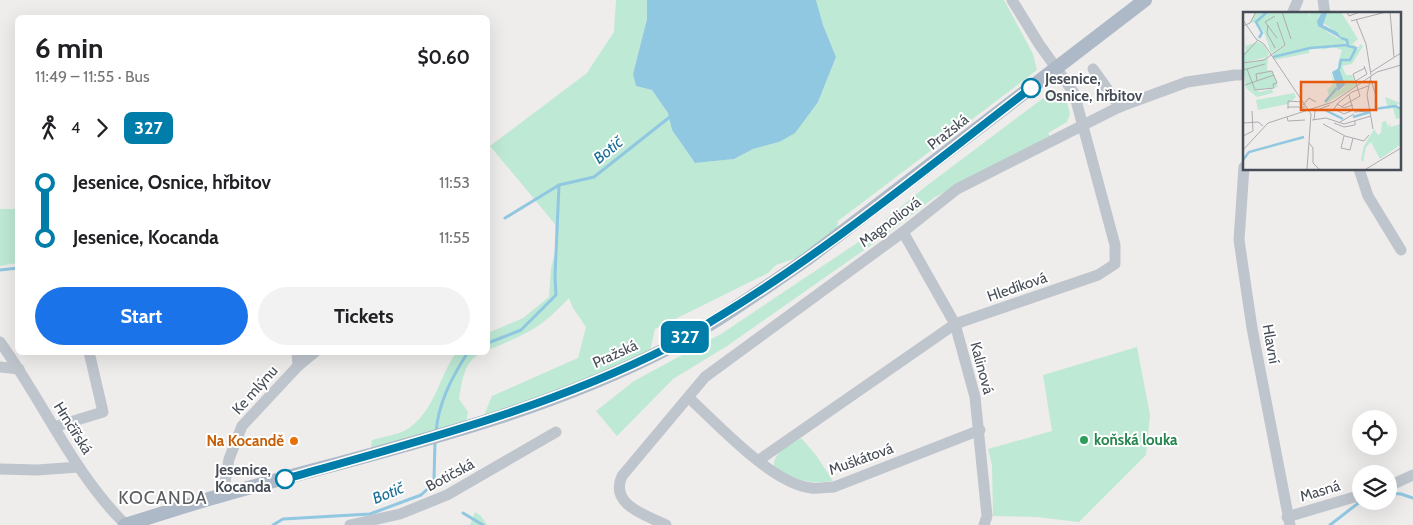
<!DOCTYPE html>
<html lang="en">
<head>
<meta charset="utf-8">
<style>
	:root { --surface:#fff; --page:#f2f2f2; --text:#202124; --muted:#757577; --accent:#1a73e8 }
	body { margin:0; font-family:Cabin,sans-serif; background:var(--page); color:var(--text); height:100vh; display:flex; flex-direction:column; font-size:19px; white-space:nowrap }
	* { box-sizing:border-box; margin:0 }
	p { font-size:16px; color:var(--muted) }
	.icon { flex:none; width:28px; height:28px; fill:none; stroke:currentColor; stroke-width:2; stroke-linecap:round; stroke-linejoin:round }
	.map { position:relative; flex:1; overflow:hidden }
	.sheet { position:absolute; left:15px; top:15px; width:475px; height:340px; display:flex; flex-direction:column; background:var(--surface); border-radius:8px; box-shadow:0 5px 20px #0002 }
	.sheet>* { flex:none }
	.badge { padding:0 10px; border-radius:8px; font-size:18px; line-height:32px }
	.tools { position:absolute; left:1352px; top:410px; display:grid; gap:10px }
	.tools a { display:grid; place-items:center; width:45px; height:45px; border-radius:50%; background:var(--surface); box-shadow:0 5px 20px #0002; font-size:25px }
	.map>.badge { position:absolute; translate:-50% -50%; box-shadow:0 0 0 2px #fff }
	.legs { display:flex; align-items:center; gap:8px; height:55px; padding:0 20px; font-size:16px }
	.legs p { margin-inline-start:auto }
	.head { display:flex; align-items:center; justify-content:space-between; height:85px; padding:0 20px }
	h1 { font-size:28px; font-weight:800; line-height:38px }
	.primary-button { display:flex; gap:10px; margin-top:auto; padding:10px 20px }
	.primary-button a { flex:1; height:58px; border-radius:30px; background:var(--accent); color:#fff; font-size:20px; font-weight:800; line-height:58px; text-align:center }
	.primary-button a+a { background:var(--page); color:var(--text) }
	ul { padding:0 20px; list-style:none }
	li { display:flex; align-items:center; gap:18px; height:55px; font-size:19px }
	li i { display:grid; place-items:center; width:8px; height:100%; margin:0 6px; background:currentColor }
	li i::after { content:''; width:12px; height:12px; margin:-6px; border:4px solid; border-radius:50%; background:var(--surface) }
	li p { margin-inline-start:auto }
	li:first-child i { background:linear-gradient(#0000 50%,currentColor 0) }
	li:last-child i { background:linear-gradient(currentColor 50%,#0000 0) }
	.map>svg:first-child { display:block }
	.green { fill:#bee9d4 }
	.water { fill:#90c7e1 }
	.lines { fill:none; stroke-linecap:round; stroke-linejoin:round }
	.stream { stroke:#90c7e1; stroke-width:3 }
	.minor { stroke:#bfc5cd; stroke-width:11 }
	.major { stroke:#aeb9c8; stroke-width:14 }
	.line-1-casing { stroke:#fff; stroke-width:11 }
	.line-1 { stroke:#007da8; stroke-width:8 }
	.stop-1-dot { fill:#fff; stroke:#007da8; stroke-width:2.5 }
	.leisure-dot { fill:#2e9e5b; stroke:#fff; stroke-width:2 }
	.food-dot { fill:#e8710a; stroke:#fff; stroke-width:2 }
	.labels { text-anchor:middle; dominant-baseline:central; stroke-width:4; stroke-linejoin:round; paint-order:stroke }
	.stop-label { font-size:15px; font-weight:bold; fill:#474d57; stroke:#fff; text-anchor:start }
	.street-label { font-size:15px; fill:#474d57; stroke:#fff }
	.leisure-label { font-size:15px; font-weight:bold; fill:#27864d; stroke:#fff; text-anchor:start }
	.food-label { font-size:15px; font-weight:bold; fill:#c56008; stroke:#fff; text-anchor:end }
	.water-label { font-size:16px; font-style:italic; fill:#1b6e96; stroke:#fff }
	.quarter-label { font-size:18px; letter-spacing:1px; fill:#5a5c60; stroke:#fff }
	.inset-river { fill:none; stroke:#90c7e1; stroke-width:2.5 }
	.inset-road { fill:none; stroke:#acacb0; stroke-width:1 }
	.view { fill:#e8590c; fill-opacity:0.15; stroke:#e8590c; stroke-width:2.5 }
	.inset-edge { fill:none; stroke:#474d57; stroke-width:2.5 }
</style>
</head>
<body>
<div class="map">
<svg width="1413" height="525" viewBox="0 0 1413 525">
	<rect width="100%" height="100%" fill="#efecec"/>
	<g class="green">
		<path d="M616,0H647V19L633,74L636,86L652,90L668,113L672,130L695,163L734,159L753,149L779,142L818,102L836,57L823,25L816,0H1004L1033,54L1037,70L838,221L837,228L805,255L776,265L768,273L655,329L650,351L580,383L483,418L492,396L578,358L586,327L573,308L569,298C540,329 526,334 488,350V333L523,318L549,297L551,268L557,245L555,224L490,146L587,73L614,32Z"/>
		<polygon points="1054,90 1065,94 1070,114 1067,122 1048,133 1050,136 935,197 877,241 727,346 673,379 617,436 596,411 634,381 721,334 860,241 925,187"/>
		<polygon points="0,209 18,209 17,263 0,266"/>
		<polygon points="1137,347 1150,415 1146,455 1079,522 1037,517 993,516 992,465 988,449 1052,431 1043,375"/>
		<path d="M456,353H482C464,360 462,381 459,399L468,412L466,423L371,448L372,440C383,437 396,435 406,430C435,412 438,378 456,353Z"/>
		<path d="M801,438L816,455L833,481C807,485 796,479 774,468C772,452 789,446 801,438Z"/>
		<polygon points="475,512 481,516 487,525 470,525"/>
	</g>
	<polygon class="water" points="647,0 816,0 823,25 836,57 818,102 795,133 779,142 753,149 734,159 695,163 672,130 668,113 652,90 636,86 633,74 647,19"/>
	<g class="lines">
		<g class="stream">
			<polyline points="505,218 559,185"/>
			<polyline points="0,270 18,268"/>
			<polyline points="488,343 521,330 556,295 555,276 559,185 594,177 671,116"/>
			<path d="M436,433C438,403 452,377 468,352"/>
			<polyline points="1389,493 1401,494 1413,498"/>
			<polyline points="463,513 483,525"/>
			<polyline points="273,525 283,519 370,514 421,495 432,485 434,479 435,442"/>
			<polyline points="1330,525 1361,501"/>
		</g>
		<g class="minor">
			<polyline points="1323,0 1325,14"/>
			<polyline points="1292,14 1298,0"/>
			<polyline points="1093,69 1120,107"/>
			<polyline points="1244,167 1239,240 1252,328 1290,525"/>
			<polyline points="1359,169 1368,196 1401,250"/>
			<polyline points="903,232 955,324 975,397 987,516 984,525"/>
			<path d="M0,342C43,401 73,473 126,525"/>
			<polyline points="297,352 298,366"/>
			<polyline points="0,367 19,369"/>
			<path d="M689,398C719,425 771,483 811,488C818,489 827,487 834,487L980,430"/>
			<polyline points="54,427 103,412 89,352"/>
			<polyline points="759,460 955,324 1098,275 1115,264 1115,245 1074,93 1039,44 1012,0"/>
			<polyline points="0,469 37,470 79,467"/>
			<polyline points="1389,486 1413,475"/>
			<polyline points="223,494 229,459 242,426 298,366 315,352"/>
			<polyline points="1287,517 1361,495"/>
			<polyline points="350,525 400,514 447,495 556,432"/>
			<path d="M666,525C646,515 609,505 622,476L705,377L903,232L957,189L1119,107L1187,82L1235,75H1244"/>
		</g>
		<path class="major" d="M125,525C158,515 190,504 223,495C374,452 529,420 670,347C717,322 762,290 807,259L1145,0"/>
	</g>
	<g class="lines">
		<g class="line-1-casing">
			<path id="line-1" d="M285,479C416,442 547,409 669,347C687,338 703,326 720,316C830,249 929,166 1031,88"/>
		</g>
		<use href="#line-1" class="line-1"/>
	</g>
	<g class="stop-1-dot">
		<circle cx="1031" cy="88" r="9"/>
		<circle cx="285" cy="479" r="9"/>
	</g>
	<circle class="leisure-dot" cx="1084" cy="440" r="5"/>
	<circle class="food-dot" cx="294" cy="441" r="5"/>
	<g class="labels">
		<g class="stop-label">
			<text x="1045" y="79">Jesenice,<tspan x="1045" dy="17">Osnice, hřbitov</tspan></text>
			<text x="271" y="470" text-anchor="end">Jesenice,<tspan x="271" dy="17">Kocanda</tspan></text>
		</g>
		<g class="street-label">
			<text transform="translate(948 132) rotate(-38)">Pražská</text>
			<text transform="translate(890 222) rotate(-37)">Magnoliová</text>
			<text transform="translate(1017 287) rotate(-19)">Hledíková</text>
			<text transform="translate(1271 344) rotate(80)">Hlavní</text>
			<text transform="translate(615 354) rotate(-24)">Pražská</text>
			<text transform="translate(982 368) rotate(75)">Kalinová</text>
			<text transform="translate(255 390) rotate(-48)">Ke mlýnu</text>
			<text transform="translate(73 428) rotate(58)">Hrnčířská</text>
			<text transform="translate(861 459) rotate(-20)">Muškátová</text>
			<text transform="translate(450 475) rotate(-28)">Botičská</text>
			<text transform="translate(1320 491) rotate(-17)">Masná</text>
		</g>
		<g class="leisure-label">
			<text x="1094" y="440">koňská louka</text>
		</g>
		<g class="food-label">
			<text x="284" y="441">Na Kocandě</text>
		</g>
		<g class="water-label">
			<text transform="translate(608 150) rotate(-39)">Botič</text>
			<text transform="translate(388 493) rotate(-23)">Botič</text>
		</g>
		<g class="quarter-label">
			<text x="163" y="498">KOCANDA</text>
		</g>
	</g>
	<g transform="translate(1243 12)">
		<rect width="158" height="158" fill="#efecec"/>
		<path d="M13,0H31L41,33L28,41L21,20L13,10L7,11ZM31,0H65L68,9L66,0H79L75,6L84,20L95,26L96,22L79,10L84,0H98L115,27L106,35L111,32L115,38L117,32L120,34L109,52L99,54L103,63H109L113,74L80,93L87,86L84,78L90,72L88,61L95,79L102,75L95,52L99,38L90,35L78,38L81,35H77L66,38V41L31,48L30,40L42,34ZM6,24L1,28L2,34L15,30L21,33L26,42L24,45L0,51V42L3,39L0,28ZM25,46L24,58L29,59L35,75L13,78L9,74L12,78L17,80L29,77L30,81L14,85L3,76L0,52ZM51,81L53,85L45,92L15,98L13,88ZM142,85L157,91L152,94L157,97V106L153,107L150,96L145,97ZM143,109L145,116L146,111L148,115L157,112V133L137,147L128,130L123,135L120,150L118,147L121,134L131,117L135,123L138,121L139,110Z" fill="#bee9d4"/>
		<path d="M79,0L84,1L80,13L94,20L99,27L75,14L74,9ZM96,56L102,73L95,79L89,60Z" fill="#90c7e1"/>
		<path class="inset-river" d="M16,26L19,21L13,10L24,0M30,45L67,36L104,33M96,57L98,48H107L113,36L105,34L104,28L98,26M82,90L94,76M132,97L152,94L158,97M82,98L100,107M110,105L127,100M0,148L6,140L61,125"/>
		<path class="inset-road" d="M39,0L48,27M104,0L106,4L117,0M147,0L151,45M32,4L22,10L34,26M113,7L123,32L128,63M0,8L13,27L21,32L68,102L64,157M108,9L143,0M25,13L24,21L32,36M0,14L7,11L13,0M0,44L15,28M0,51L21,48L42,33L34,10M4,57L12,78L31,76M0,58L22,52M128,60L158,41M128,64L124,83L130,117M128,68L133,84M14,69L13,62L29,59L34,71L30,72L31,76M111,70L124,62L121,54M2,73L31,63M106,83L110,98L101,102L91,97L95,91L109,80L125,74M94,92L101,96L110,93M60,93L66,86L73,90M45,95H62M98,95L117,84L110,62L122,56M45,97V89L59,90M111,100L127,99M44,105L45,109L62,108M69,108L83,106L101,112L128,104M71,108L72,99L87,93M97,110L111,102M0,111L15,110L20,114M91,111L101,115L112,113V109M80,112L102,124L121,129L126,123M0,124L10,119L9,99M101,124L98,136L107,138L110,126M66,131L70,136V151L76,157M0,138L25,111L90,90L134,60L158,53M123,157L158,136"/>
		<path class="view" d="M58,70H133V98H58Z"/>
		<rect width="158" height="158" class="inset-edge"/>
	</g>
</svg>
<div class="tools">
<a><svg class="icon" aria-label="locate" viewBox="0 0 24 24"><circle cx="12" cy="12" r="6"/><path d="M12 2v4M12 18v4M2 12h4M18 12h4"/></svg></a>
<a><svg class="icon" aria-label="layers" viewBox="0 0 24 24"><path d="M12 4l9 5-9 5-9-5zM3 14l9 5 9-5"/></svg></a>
</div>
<b class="badge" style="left:685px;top:337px;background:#007da8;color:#fff">327</b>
<section class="sheet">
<div class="head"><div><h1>6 min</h1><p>11:49 – 11:55 · Bus</p></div><b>$0.60</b></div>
<div class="legs"><svg class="icon" aria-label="walk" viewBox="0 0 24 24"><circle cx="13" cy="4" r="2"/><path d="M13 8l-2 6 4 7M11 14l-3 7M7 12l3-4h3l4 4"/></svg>4<svg class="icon" aria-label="forward" viewBox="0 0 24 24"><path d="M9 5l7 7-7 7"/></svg><b class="badge" style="background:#007da8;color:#fff">327</b></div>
<ul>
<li><i style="color:#007da8"></i><b>Jesenice, Osnice, hřbitov</b><p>11:53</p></li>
<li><i style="color:#007da8"></i><b>Jesenice, Kocanda</b><p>11:55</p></li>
</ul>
<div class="primary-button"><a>Start</a><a>Tickets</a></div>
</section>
</div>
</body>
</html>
